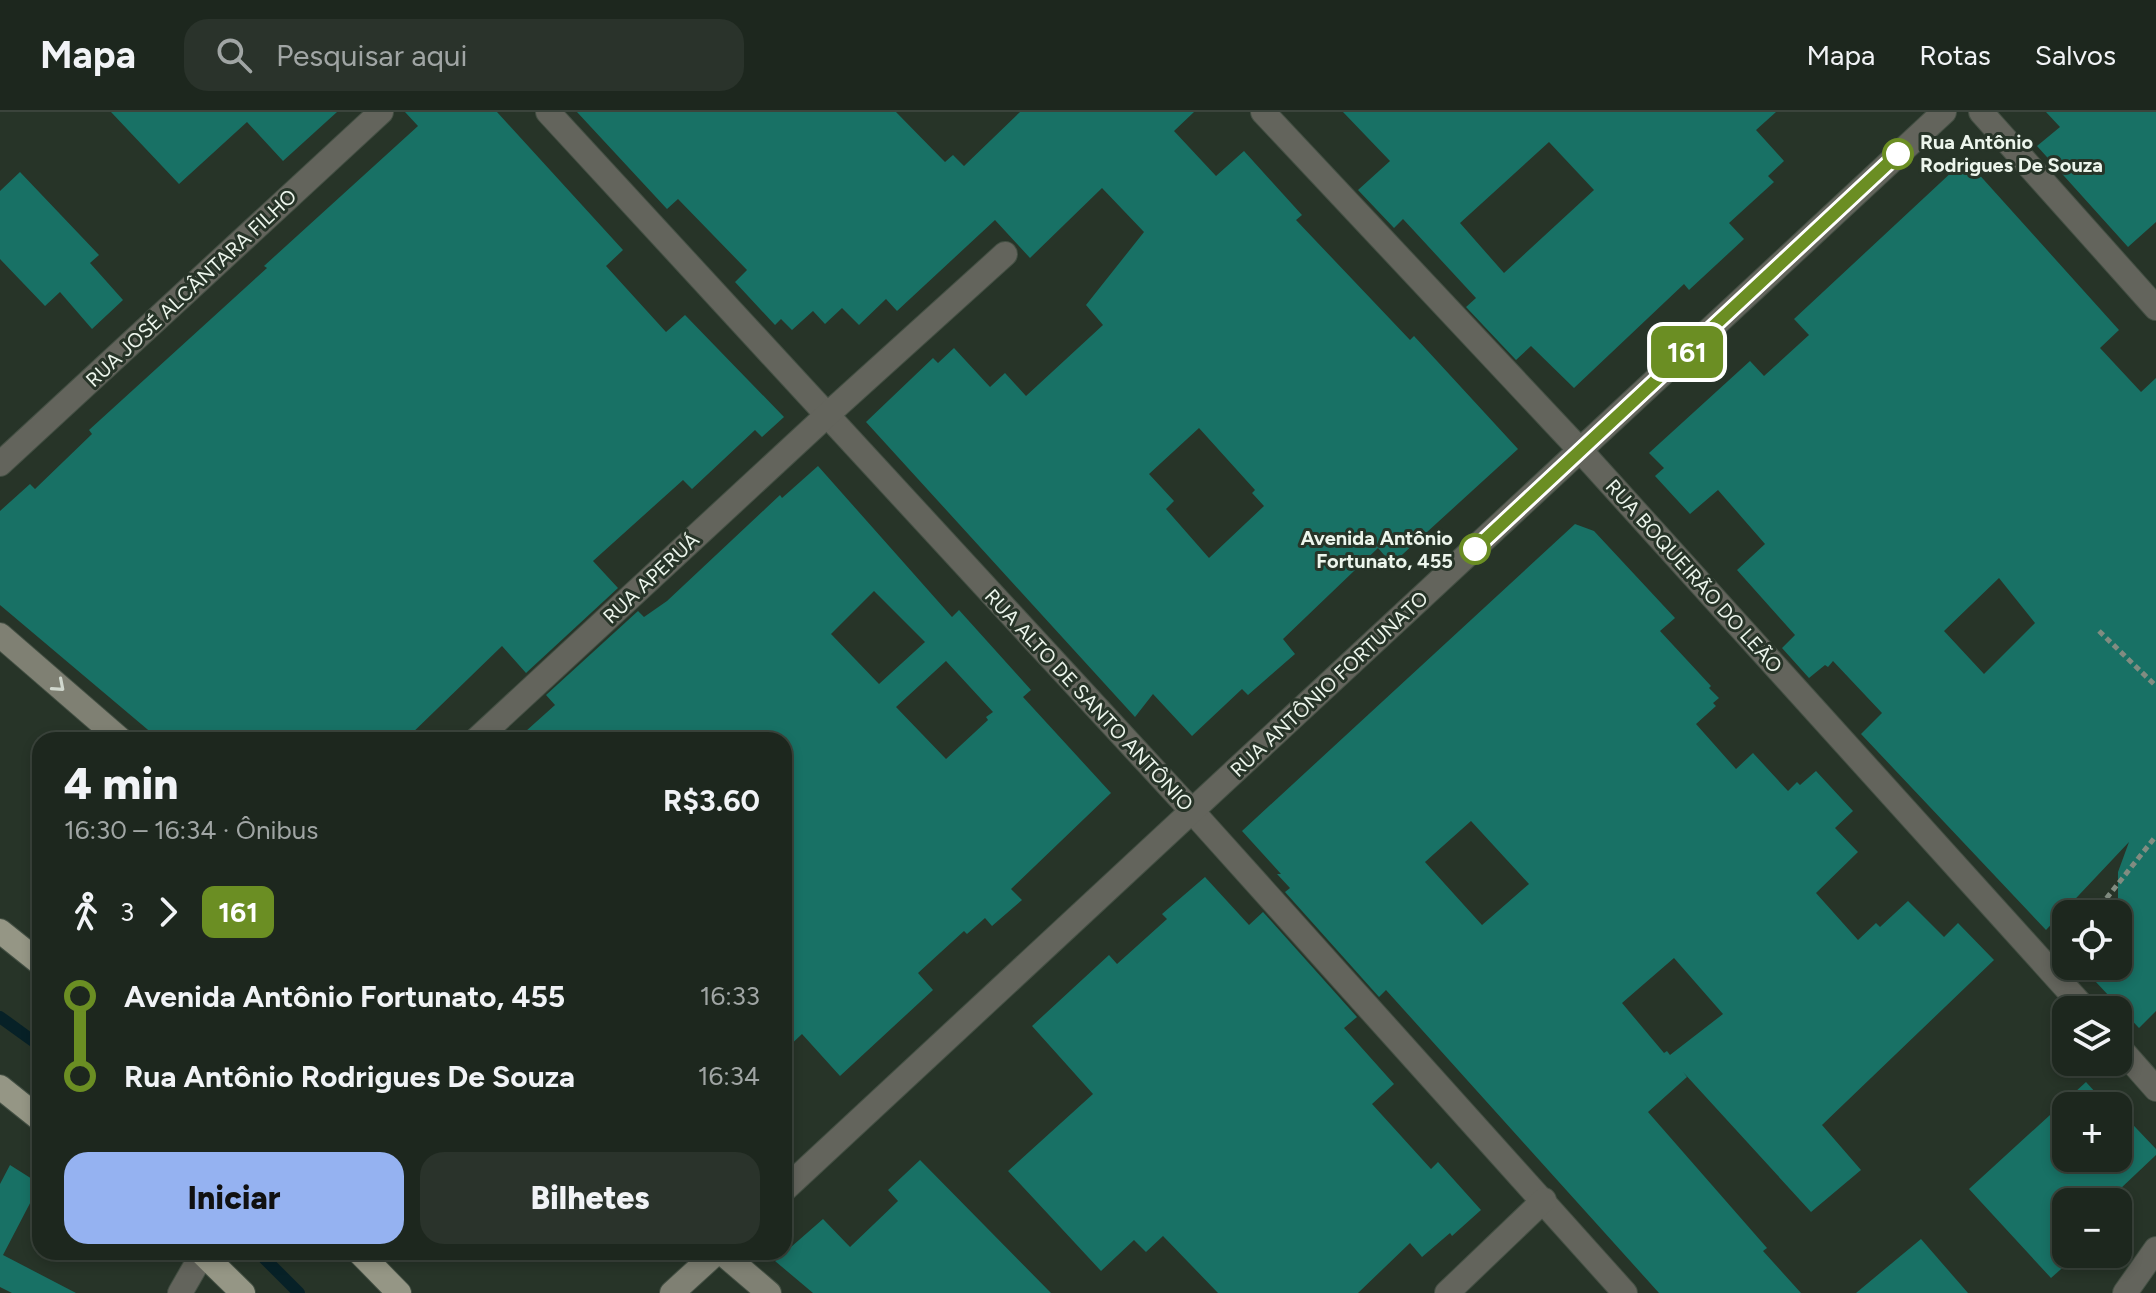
<!DOCTYPE html>
<html lang="pt">
<head>
<meta charset="utf-8">
<style>
	:root { --surface:#1d271e; --page:#2a332b; --text:#f1f3f6; --muted:#a0a5a4; --line:#3b443c; --accent:#95b2f1 }
	body { margin:0; font-family:Figtree,sans-serif; background:var(--page); color:var(--text); height:100vh; display:flex; flex-direction:column; font-size:30px; white-space:nowrap }
	* { box-sizing:border-box; margin:0 }
	p { font-size:26px; color:var(--muted) }
	.icon { flex:none; width:44px; height:44px; fill:none; stroke:currentColor; stroke-width:2; stroke-linecap:round; stroke-linejoin:round }
	.map { position:relative; flex:1; overflow:hidden }
	.details { position:absolute; left:32px; top:620px; width:760px; height:528px; display:flex; flex-direction:column; background:var(--surface); border-radius:24px; box-shadow:0 4px 12px #0003,0 0 0 2px var(--line) }
	.details>* { flex:none }
	.badge { padding:0 16px; border-radius:12px; font-size:28px; line-height:52px }
	.tools { position:absolute; left:2052px; top:788px; display:grid; gap:16px }
	.tools a { display:grid; place-items:center; width:80px; height:80px; border-radius:16px; background:var(--surface); box-shadow:0 4px 12px #0003,0 0 0 2px var(--line); font-size:40px }
	.map>.badge { position:absolute; translate:-50% -50%; box-shadow:0 0 0 4px #fff }
	.legs { display:flex; align-items:center; gap:12px; height:88px; padding:0 32px; font-size:26px }
	.legs p { margin-inline-start:auto }
	.overview { display:flex; align-items:center; justify-content:space-between; height:136px; padding:0 32px }
	h1 { font-size:44px; font-weight:800; line-height:60px }
	.action { display:flex; gap:16px; margin-top:auto; padding:16px 32px }
	.action a { flex:1; height:92px; border-radius:24px; background:var(--accent); color:#111; font-size:32px; font-weight:800; line-height:92px; text-align:center }
	.action a+a { background:var(--page); color:var(--text) }
	ul { padding:0 32px; list-style:none }
	li { display:flex; align-items:center; gap:28px; height:80px; font-size:30px }
	li i { display:grid; place-items:center; width:12px; height:100%; margin:0 10px; background:currentColor }
	li i::after { content:''; width:20px; height:20px; margin:-10px; border:6px solid; border-radius:50%; background:var(--surface) }
	li p { margin-inline-start:auto }
	li:first-child i { background:linear-gradient(#0000 50%,currentColor 0) }
	li:last-child i { background:linear-gradient(currentColor 50%,#0000 0) }
	header { display:flex; align-items:center; gap:48px; box-sizing:border-box; height:112px; padding:0 40px; background:var(--surface); border-bottom:2px solid var(--line) }
	header strong { font-size:38px }
	nav { display:flex; gap:44px; margin-inline-start:auto; font-size:28px }
	.search { width:560px; height:72px; background:var(--page); display:flex; align-items:center; gap:20px; box-sizing:border-box; padding:0 28px; border-radius:24px; color:var(--muted); font-size:30px }
	.map>svg:first-child { display:block }
	.lines { fill:none; stroke-linecap:round; stroke-linejoin:round }
	.stream { stroke:#072127; stroke-width:12 }
	.building { fill:#187165; fill-rule:evenodd }
	.street-casing { stroke:#434f43; stroke-width:26 }
	.secondary-casing { stroke:#434f43; stroke-width:26 }
	.primary-casing { stroke:#434f43; stroke-width:26 }
	.path { stroke:#818c81; stroke-width:5; stroke-dasharray:6 4; stroke-linecap:butt }
	.street { stroke:#63645c; stroke-width:24 }
	.secondary { stroke:#7f8073; stroke-width:24 }
	.primary { stroke:#959685; stroke-width:24 }
	.oneway { stroke:#d1d8ce }
	.line-1-casing { stroke:#fff; stroke-width:18 }
	.line-1 { stroke:#6b8e23; stroke-width:12 }
	.stop-1-dot { fill:#fff; stroke:#6b8e23; stroke-width:4 }
	.labels { text-anchor:middle; dominant-baseline:central; stroke-width:6; stroke-linejoin:round; paint-order:stroke }
	.stop-label { font-size:20px; font-weight:bold; fill:#ecf5ec; stroke:#273428; text-anchor:start }
	.street-label { font-size:20px; fill:#ecf5ec; stroke:#273428 }
</style>
</head>
<body>
<header>
<strong>Mapa</strong>
<div class="search"><svg class="icon" aria-label="search" viewBox="0 0 24 24"><circle cx="10" cy="10" r="6"/><path d="M15 15l6 6"/></svg>Pesquisar aqui</div>
<nav><a>Mapa</a><a>Rotas</a><a>Salvos</a></nav>
</header>
<div class="map">
<svg width="2156" height="1181" viewBox="0 0 2156 1181">
	<rect width="100%" height="100%" fill="#273428"/>
	<g class="lines">
		<g class="stream">
			<polyline points="0,905 40,934"/>
			<polyline points="258,1140 299,1181"/>
		</g>
	</g>
	<g class="building">
		<polygon points="111,0 337,0 283,49 247,10 179,72"/>
		<polygon points="405,0 497,0 623,138 606,154 666,220 685,203 784,305 762,325 755,318 692,377 683,368 593,449 618,476 526,561 502,534 405,628 160,628 0,493 0,399 30,372 35,377 92,322 89,318 267,156 264,154 418,14"/>
		<path d="M577,0H896L945,50L953,43L964,54L1020,0H1194L1174,19L1216,64L1244,39L1302,103L1296,108L1410,228L1414,224L1518,337L1392,452L1378,436L1283,527L1295,542L1248,583L1242,577L1192,624L1153,582L1135,605L866,310L933,246L938,251L954,236L990,275L1005,261L1026,284L1103,213L1086,193L1144,120L1102,76L1030,146L995,108L897,199L886,187L859,213L842,196L825,212L813,199L792,218L781,207L775,213L735,170L747,158L678,87L667,97ZM1199,316L1255,378L1252,381L1264,394L1209,446L1166,397L1174,389L1149,362Z"/>
		<path d="M1343,0H1776L1756,18L1784,49L1768,64L1774,70L1729,111L1744,127L1689,178L1684,172L1574,276L1531,234L1516,248L1466,195L1476,186L1403,107L1394,116L1358,78L1390,49ZM1549,30L1594,78L1504,161L1460,111Z"/>
		<polygon points="2046,0 2156,0 2156,110 2128,135 2037,34 2060,15"/>
		<path d="M1954,58H1975L2119,218L2100,236L2141,280L2156,266V899L2139,916L2081,854H2118V760L2129,730L2046,818L1861,622L1882,601L1833,549L1828,555L1825,553L1809,566L1782,536L1795,523L1737,458L1765,432L1718,378L1690,402L1655,364L1664,356L1649,341L1750,249L1764,264L1809,223L1794,207ZM1999,466L2035,511L1984,562L1944,519Z"/>
		<polygon points="20,60 99,143 90,151 123,188 92,217 60,180 45,194 0,147 0,79"/>
		<path d="M818,354L952,505L959,498L1031,578L1023,585L1111,681L1011,777L1022,788L992,814L985,806L967,822L964,819L918,861L933,878L840,964L802,922L784,939V628H516L555,593L546,583L638,499L644,505L667,489L780,383L782,386ZM874,479L925,530L879,572L831,522ZM946,549L993,600L986,605L988,608L946,647L896,595Z"/>
		<path d="M1575,412L1594,419L1675,506L1660,519L1711,574L1709,576L1719,586L1713,591L1716,594L1696,612L1736,657L1753,641L1788,679L1797,670L1800,673L1816,659L1853,699L1835,716L1858,740L1816,781L1858,828L1876,811L1880,815L1908,789L1944,825L1958,811L1994,848L1822,1013L1861,1058L1811,1100L1683,960L1687,965L1648,1000L1767,1136L1763,1139L1801,1181H1659L1386,878L1379,885L1285,780L1290,776L1277,762H1281L1242,719ZM1471,709L1529,772L1482,813L1425,750ZM1674,846L1723,902L1670,943L1667,939L1664,941L1622,891Z"/>
		<polygon points="1205,765 1249,813 1263,800 1357,905 1344,916 1394,972 1372,992 1431,1057 1438,1050 1481,1098 1452,1124 1450,1121 1422,1145 1410,1131 1358,1181 1218,1181 1163,1124 1146,1140 1134,1128 1101,1159 1008,1059 1093,982 1032,914 1109,843 1117,852 1167,807 1162,802"/>
		<polygon points="2086,970 2108,994 2066,994 2066,1046 2118,1046 2118,997 2156,1037 2156,1043 2119,1078 2129,1089 2125,1093 2128,1096 2118,1105 2118,1090 2066,1090 2066,1142 2078,1142 2051,1166 1969,1077"/>
		<polygon points="920,1048 1051,1181 813,1181 775,1149 823,1107 850,1135 898,1089 888,1078"/>
		<polygon points="10,1053 40,1072 3,1143 76,1181 12,1181 0,1175 0,1072"/>
		<polygon points="1921,1127 1968,1181 1856,1181"/>
	</g>
	<g class="lines">
		<g class="street-casing">
			<g id="street">
				<polyline points="548,0 1192,699 1625,1181"/>
				<polyline points="1263,0 1581,339 2086,898"/>
				<polyline points="1981,0 2156,196"/>
				<polyline points="0,352 381,0"/>
				<polyline points="476,628 826,304 1005,142"/>
				<polyline points="2118,934 2156,977"/>
				<polyline points="784,1078 1944,0"/>
				<polyline points="180,1181 203,1141"/>
				<polyline points="1447,1181 1544,1088"/>
				<polyline points="2125,1181 2156,1137"/>
			</g>
		</g>
		<g class="secondary-casing">
			<g id="secondary">
				<polyline points="0,523 121,628"/>
				<polyline points="721,1140 769,1181"/>
				<polyline points="672,1181 717,1140"/>
			</g>
		</g>
		<g class="primary-casing">
			<g id="primary">
				<polyline points="0,819 40,851"/>
				<polyline points="0,975 40,1007"/>
				<polyline points="201,1140 243,1181"/>
				<polyline points="359,1140 399,1181"/>
			</g>
		</g>
		<g class="path">
			<polyline points="2099,519 2156,574"/>
			<polyline points="2094,802 2156,724"/>
		</g>
		<use href="#street" class="street"/>
		<use href="#secondary" class="secondary"/>
		<use href="#primary" class="primary"/>
	</g>
	<defs><path id="oneway-chevron" d="M-2-3.5L2.5 0L-2 3.5" fill="none" stroke-width="1.6" stroke-linecap="round" stroke-linejoin="round" transform="scale(2)"/></defs>
	<use class="oneway" href="#oneway-chevron" transform="translate(59 574) rotate(41)"/>
	<g class="lines">
		<g class="line-1-casing">
			<polyline id="line-1" points="1475,437 1898,42"/>
		</g>
		<use href="#line-1" class="line-1"/>
	</g>
	<g class="stop-1-dot">
		<circle cx="1898" cy="42" r="14"/>
		<circle cx="1475" cy="437" r="14"/>
	</g>
	<g class="labels">
		<g class="stop-label">
			<text x="1920" y="30">Rua Antônio<tspan x="1920" dy="23">Rodrigues De Souza</tspan></text>
			<text x="1453" y="426" text-anchor="end">Avenida Antônio<tspan x="1453" dy="23">Fortunato, 455</tspan></text>
		</g>
		<g class="street-label">
			<text transform="translate(191 176) rotate(-43)">RUA JOSÉ ALCÂNTARA FILHO</text>
			<text transform="translate(1694 464) rotate(48)">RUA BOQUEIRÃO DO LEÃO</text>
			<text transform="translate(651 466) rotate(-43)">RUA APERUÁ</text>
			<text transform="translate(1329 572) rotate(-43)">RUA ANTÔNIO FORTUNATO</text>
			<text transform="translate(1089 588) rotate(47)">RUA ALTO DE SANTO ANTÔNIO</text>
		</g>
	</g>
</svg>
<div class="tools">
<a><svg class="icon" aria-label="locate" viewBox="0 0 24 24"><circle cx="12" cy="12" r="6"/><path d="M12 2v4M12 18v4M2 12h4M18 12h4"/></svg></a>
<a><svg class="icon" aria-label="layers" viewBox="0 0 24 24"><path d="M12 4l9 5-9 5-9-5zM3 14l9 5 9-5"/></svg></a>
<a>+</a>
<a>−</a>
</div>
<b class="badge" style="left:1687px;top:240px;background:#6b8e23;color:#fff">161</b>
<section class="details">
<div class="overview"><div><h1>4 min</h1><p>16:30 – 16:34 · Ônibus</p></div><b>R$3.60</b></div>
<div class="legs"><svg class="icon" aria-label="walk" viewBox="0 0 24 24"><circle cx="13" cy="4" r="2"/><path d="M13 8l-2 6 4 7M11 14l-3 7M7 12l3-4h3l4 4"/></svg>3<svg class="icon" aria-label="forward" viewBox="0 0 24 24"><path d="M9 5l7 7-7 7"/></svg><b class="badge" style="background:#6b8e23;color:#fff">161</b></div>
<ul>
<li><i style="color:#6b8e23"></i><b>Avenida Antônio Fortunato, 455</b><p>16:33</p></li>
<li><i style="color:#6b8e23"></i><b>Rua Antônio Rodrigues De Souza</b><p>16:34</p></li>
</ul>
<div class="action"><a>Iniciar</a><a>Bilhetes</a></div>
</section>
</div>
</body>
</html>
